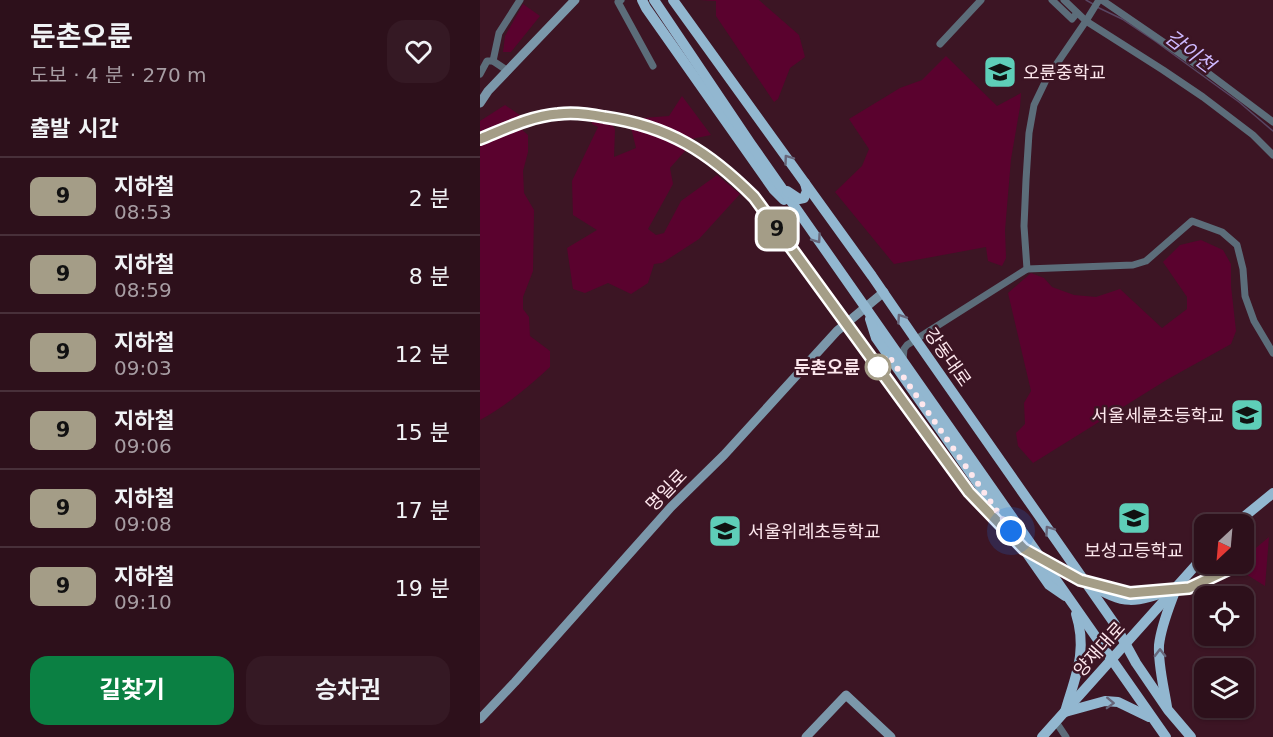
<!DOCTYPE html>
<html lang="ko">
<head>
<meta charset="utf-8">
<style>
	:root { --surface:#2d101b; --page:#351924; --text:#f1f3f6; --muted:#a79da3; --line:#48303a; --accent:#0b8043 }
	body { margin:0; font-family:"DejaVu Sans","Noto Sans KR",sans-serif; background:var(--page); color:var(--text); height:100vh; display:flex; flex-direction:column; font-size:22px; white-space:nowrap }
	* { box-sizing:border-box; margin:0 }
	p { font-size:20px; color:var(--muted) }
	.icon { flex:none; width:33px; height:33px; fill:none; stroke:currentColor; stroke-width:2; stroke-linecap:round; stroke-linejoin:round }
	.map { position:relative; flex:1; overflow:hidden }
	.sheet { display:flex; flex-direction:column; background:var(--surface); width:480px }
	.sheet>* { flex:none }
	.badge { padding:0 12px; border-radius:9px; font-size:21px; line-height:39px }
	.needle { width:39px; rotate:206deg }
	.fabs { position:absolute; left:714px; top:514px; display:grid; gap:12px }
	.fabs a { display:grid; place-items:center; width:60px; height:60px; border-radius:12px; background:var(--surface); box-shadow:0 2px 4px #0004,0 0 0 2px var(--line); font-size:30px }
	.you { position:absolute; width:30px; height:30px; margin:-15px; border:4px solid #fff; border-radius:50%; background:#1a73e8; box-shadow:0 0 0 9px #1a73e833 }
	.map>.badge { position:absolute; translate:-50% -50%; box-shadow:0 0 0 3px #fff }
	h2 { padding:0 30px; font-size:22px; line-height:54px }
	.round { display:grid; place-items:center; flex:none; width:63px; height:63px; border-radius:18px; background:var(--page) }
	.head { display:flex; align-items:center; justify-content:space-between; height:102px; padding:0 30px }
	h1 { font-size:28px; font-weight:700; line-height:45px }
	.primary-button { display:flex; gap:12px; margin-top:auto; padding:12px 30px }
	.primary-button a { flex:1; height:69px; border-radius:18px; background:var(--accent); color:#fff; font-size:24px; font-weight:700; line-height:69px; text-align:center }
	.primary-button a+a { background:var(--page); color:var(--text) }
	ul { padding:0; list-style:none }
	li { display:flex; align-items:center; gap:18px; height:78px; padding:0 30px; border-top:2px solid var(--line) }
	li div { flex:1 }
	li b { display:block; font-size:22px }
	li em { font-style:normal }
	li .badge { min-width:66px; font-weight:700; text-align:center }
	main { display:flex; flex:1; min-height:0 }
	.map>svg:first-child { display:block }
	.green { fill:#5a022e }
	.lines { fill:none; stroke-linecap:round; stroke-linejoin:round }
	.stream { stroke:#584562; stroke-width:1.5 }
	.street { stroke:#5c6d7a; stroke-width:7 }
	.secondary { stroke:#7b97aa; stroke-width:9 }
	.primary { stroke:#92b7d0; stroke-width:10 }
	.oneway { stroke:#67667a }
	.line-casing { stroke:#fff; stroke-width:14 }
	.line { stroke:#a49d87; stroke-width:9 }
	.walk { stroke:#fde7ed; stroke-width:6; stroke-dasharray:0 10.8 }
	.stop-dot { fill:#fff; stroke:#a49d87; stroke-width:3 }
	.labels { text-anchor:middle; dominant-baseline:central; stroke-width:5; stroke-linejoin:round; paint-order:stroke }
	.poi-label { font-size:18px; fill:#fde7ed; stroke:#3c1524; text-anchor:start }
	.street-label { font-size:18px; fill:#fde7ed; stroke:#3c1524 }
	.stop-label { font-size:18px; font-weight:bold; fill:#fde7ed; stroke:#3c1524; text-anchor:end }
	.water-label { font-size:20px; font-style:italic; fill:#ceb9fe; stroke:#3c1524 }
</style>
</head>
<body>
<main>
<section class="sheet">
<div class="head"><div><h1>둔촌오륜</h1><p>도보 · 4 분 · 270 m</p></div><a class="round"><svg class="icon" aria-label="heart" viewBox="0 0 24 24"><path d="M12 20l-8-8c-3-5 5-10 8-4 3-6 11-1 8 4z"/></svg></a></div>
<h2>출발 시간</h2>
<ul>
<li><span class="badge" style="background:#a49d87;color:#111">9</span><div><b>지하철</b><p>08:53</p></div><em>2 분</em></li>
<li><span class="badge" style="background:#a49d87;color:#111">9</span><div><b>지하철</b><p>08:59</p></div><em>8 분</em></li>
<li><span class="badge" style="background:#a49d87;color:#111">9</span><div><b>지하철</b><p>09:03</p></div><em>12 분</em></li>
<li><span class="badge" style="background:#a49d87;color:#111">9</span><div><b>지하철</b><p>09:06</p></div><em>15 분</em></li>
<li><span class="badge" style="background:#a49d87;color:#111">9</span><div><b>지하철</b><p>09:08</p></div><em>17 분</em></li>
<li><span class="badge" style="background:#a49d87;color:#111">9</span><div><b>지하철</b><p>09:10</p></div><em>19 분</em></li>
</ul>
<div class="primary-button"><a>길찾기</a><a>승차권</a></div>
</section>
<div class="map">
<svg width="793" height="737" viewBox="0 0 793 737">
	<rect width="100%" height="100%" fill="#3c1524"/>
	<g class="green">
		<polygon points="220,0 279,0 319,35 325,57 310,68 298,99 294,102 236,16 236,1"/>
		<polygon points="43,4 60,16 31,52 23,52 25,36"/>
		<polygon points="466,56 517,106 541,93 540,107 531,159 525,230 526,258 522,266 508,261 506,247 414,264 355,192 382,166 389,149 369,119 420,88 442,80"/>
		<polygon points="202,96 231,135 211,139 205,151 190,168 193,184 168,229 176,235 184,233 201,201 237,175 260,194 219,239 182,263 174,264 168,283 151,294 128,283 105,293 93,289 87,248 117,230 93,215 92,181 118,127 112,124 110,109 121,109 135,129 134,157 156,148 149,119 189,116"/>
		<path d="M25,105L44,118L41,129L48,135V152L43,171L44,193L54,210L53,271L43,297V309L49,317L50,336L70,351V367C49,386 25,407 0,420V121Z"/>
		<polygon points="721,240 743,250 751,264 751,286 756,331 751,344 688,379 553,463 538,446 536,433 545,424 544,403 551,391 528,293 551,273 564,278 572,287 594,295 616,297 640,289 682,328 707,309 707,297 683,262 700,245"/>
		<polygon points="789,537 785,586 753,566 756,564 764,564 764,558"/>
	</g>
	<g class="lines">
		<g class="stream">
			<polyline points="606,0 613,4"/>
			<polyline points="617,7 642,19 675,41 759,102 793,131"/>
		</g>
		<g class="street">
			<polyline points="141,0 138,2 173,66"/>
			<polyline points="572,0 592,19 597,13"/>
			<polyline points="584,0 606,21 683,70 723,97 773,135 793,155"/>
			<polyline points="622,0 724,70 793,122"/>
			<polyline points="460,44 501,0"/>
			<polyline points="13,61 19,33 40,0"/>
			<polyline points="0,74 7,61 13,61 28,71"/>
			<polyline points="547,269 653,265 666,261 712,221 742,232 757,245 763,269 765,296 774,321 793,353"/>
			<polyline points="423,360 424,349 427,345 547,269 544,226 546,180 549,133 554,105 567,78 606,21 619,0"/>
			<polyline points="576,722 586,737"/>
		</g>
		<g class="secondary">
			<polyline points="0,103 8,91 95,0"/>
			<polyline points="0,719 35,682 191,507 244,455 357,331 404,292"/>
			<polyline points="326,737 366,695 411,737"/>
		</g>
		<g class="primary">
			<polyline points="162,0 166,8 294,190 304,200"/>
			<polyline points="174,0 271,144 686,737"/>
			<polyline points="193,0 392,276 436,340 634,623 656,663 688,710 711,737"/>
			<polyline points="307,191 319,199 324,198 327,191 325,183"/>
			<polyline points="390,319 396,338 569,585 585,596"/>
			<polyline points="754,525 793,493"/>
			<path d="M609,583C643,606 655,603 693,589"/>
			<path d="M687,707C684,687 678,666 679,645C681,627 688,610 694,594"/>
			<path d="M585,712C595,677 608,651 596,614"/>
			<polyline points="585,712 625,701 638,702 669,717"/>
			<polyline points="562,737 724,556"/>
		</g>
	</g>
	<defs><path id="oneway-chevron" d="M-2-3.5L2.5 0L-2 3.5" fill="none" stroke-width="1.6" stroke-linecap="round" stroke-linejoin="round" transform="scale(1.5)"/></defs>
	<g class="oneway">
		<use href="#oneway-chevron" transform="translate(308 159) rotate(-126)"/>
		<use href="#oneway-chevron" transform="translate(337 239) rotate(55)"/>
		<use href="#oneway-chevron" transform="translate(421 318) rotate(-124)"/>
		<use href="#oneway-chevron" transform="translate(569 530) rotate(-125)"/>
		<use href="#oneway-chevron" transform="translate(680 653) rotate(-90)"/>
		<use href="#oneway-chevron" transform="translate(630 703) rotate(2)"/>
	</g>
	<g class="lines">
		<g class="line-casing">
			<path id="line" d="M0,139C25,129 51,116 78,114C93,112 109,114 124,117C189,126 229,152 274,197L489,492L544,549L600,580L650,593L709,588L760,564"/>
		</g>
		<use href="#line" class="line"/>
		<polyline class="walk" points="398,367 408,355 531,531"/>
	</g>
	<defs>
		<g id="school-square" transform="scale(1.725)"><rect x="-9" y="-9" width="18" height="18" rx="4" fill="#5eceb8" stroke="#3c1524"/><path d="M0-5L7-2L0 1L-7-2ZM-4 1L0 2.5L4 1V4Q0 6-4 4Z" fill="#111"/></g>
	</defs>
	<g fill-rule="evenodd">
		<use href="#school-square" x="520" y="72"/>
		<use href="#school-square" x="767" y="415"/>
		<use href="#school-square" x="654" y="518"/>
		<use href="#school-square" x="245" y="531"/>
	</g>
	<circle class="stop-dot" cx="398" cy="367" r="12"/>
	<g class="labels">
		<g class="poi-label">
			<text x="543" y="72">오륜중학교</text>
			<text x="744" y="415" text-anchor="end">서울세륜초등학교</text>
			<text x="268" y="531">서울위례초등학교</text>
			<text x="654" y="550" text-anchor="middle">보성고등학교</text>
		</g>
		<g class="street-label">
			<text transform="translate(468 357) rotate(55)">강동대로</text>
			<text transform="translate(186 490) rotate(-46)">명일로</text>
			<text transform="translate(619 649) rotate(-48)">양재대로</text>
		</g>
		<g class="stop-label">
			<text x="380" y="367">둔촌오륜</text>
		</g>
		<g class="water-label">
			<text transform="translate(710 51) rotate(37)">감이천</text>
		</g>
	</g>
</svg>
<div class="fabs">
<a><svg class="needle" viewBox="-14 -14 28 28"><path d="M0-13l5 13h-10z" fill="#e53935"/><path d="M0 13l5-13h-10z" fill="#a79da3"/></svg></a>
<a><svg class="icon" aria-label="locate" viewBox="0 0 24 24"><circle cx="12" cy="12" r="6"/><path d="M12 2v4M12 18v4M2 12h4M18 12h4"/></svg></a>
<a><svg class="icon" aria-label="layers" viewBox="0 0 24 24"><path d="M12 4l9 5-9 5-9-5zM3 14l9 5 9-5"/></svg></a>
</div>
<div class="you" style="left:531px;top:531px"></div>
<b class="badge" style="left:297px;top:229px;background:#a49d87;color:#111">9</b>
</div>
</main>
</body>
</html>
